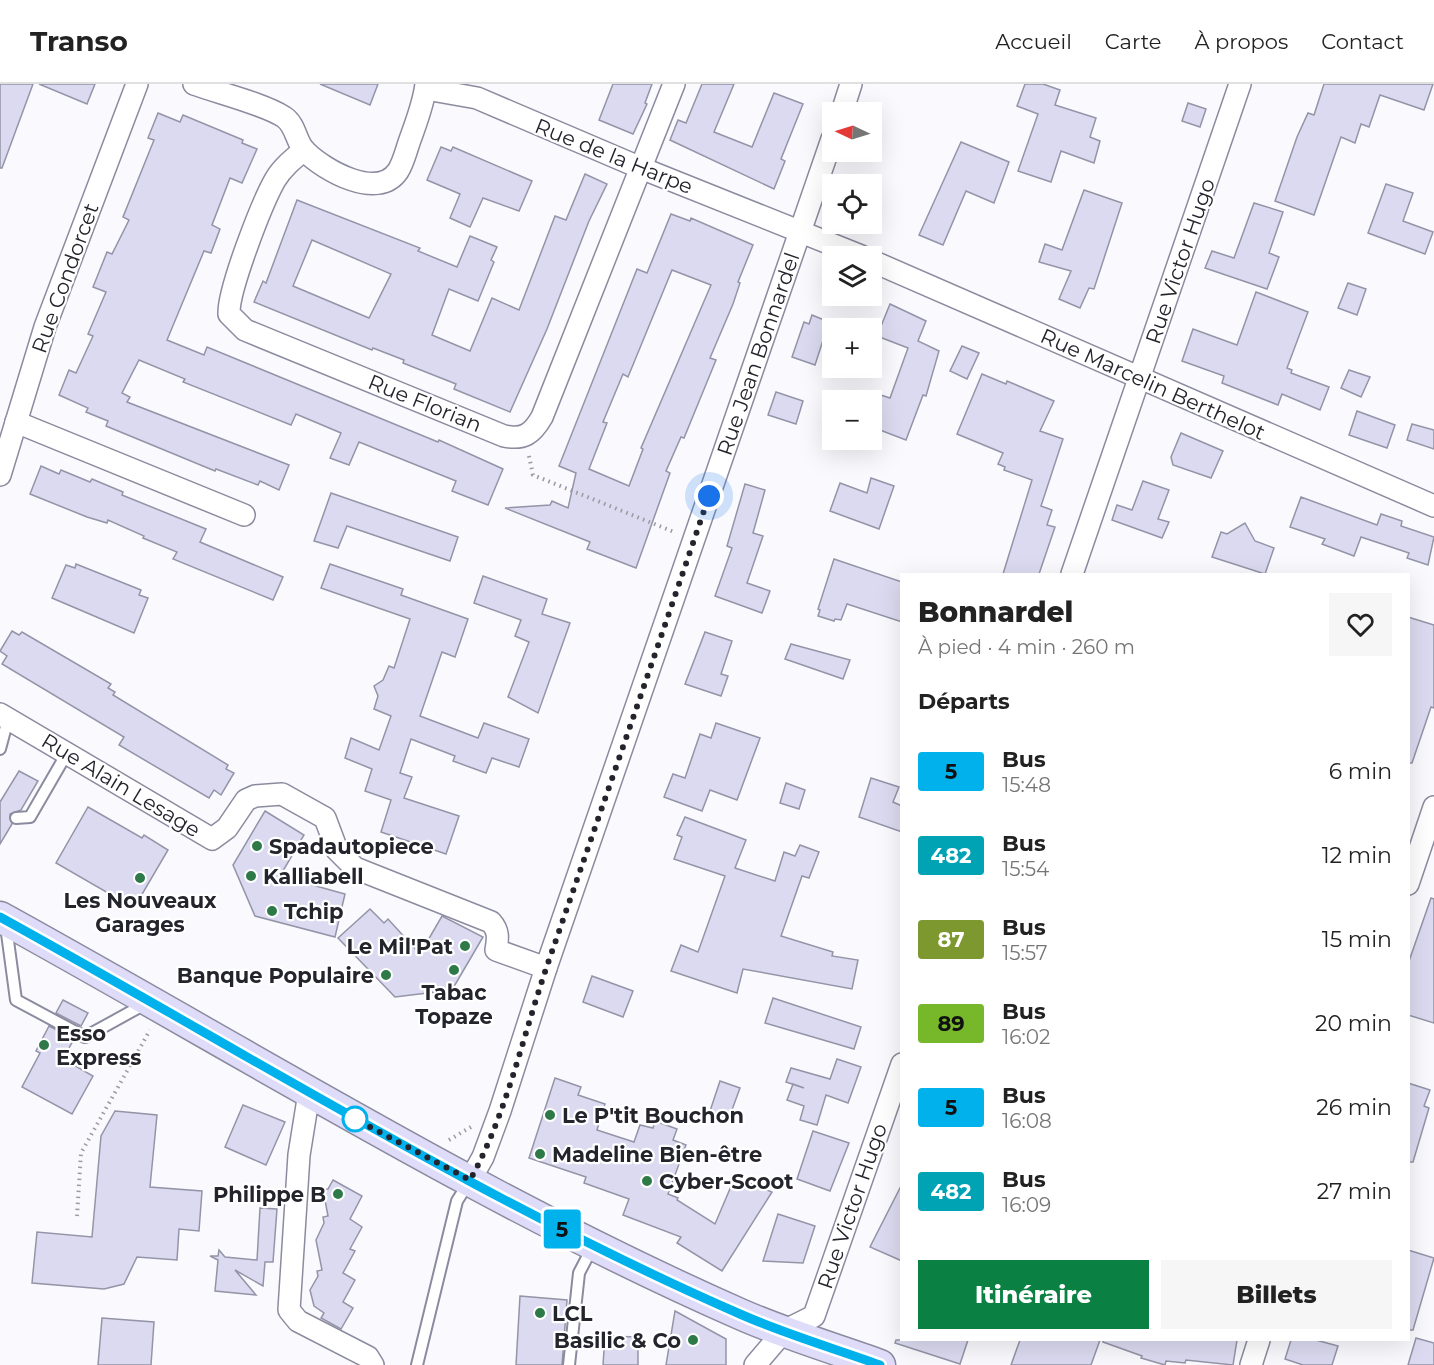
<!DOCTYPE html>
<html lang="fr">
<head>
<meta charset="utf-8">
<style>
	:root { --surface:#fff; --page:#f6f6f6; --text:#222; --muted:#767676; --line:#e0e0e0; --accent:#0b8043 }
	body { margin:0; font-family:Montserrat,sans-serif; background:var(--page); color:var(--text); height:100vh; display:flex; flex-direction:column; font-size:22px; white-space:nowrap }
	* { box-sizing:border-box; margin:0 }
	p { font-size:20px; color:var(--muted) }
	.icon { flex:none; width:33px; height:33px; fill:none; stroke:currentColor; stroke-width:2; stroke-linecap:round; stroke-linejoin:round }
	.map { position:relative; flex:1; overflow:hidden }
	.side { position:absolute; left:900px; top:489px; width:510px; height:768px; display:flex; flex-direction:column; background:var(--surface); border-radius:0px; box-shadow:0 6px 24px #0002 }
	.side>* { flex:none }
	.badge { padding:0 12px; border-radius:4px; font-size:21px; line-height:39px }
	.needle { width:39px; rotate:274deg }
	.tools { position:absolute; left:822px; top:18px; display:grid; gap:12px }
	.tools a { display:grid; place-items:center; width:60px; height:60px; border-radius:0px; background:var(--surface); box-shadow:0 6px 24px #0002; font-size:30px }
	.you { position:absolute; width:30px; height:30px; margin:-15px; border:4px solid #fff; border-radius:50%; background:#1a73e8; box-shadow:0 0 0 9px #1a73e833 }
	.map>.badge { position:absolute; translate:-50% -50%; box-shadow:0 0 0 3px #fff }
	h2 { padding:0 18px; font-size:22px; line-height:54px }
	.round { display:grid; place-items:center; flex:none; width:63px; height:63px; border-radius:0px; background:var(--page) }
	.head { display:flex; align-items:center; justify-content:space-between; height:102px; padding:0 18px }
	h1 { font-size:28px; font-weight:800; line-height:45px }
	.cta { display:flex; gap:12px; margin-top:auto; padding:12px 18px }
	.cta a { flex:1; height:69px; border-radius:0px; background:var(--accent); color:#fff; font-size:24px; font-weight:800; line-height:69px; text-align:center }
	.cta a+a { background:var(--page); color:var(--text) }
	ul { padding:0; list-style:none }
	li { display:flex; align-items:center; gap:18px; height:84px; padding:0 18px }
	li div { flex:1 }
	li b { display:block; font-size:22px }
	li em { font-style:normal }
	li .badge { min-width:66px; font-weight:700; text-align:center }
	header { display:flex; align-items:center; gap:36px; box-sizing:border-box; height:84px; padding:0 30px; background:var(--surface); border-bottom:2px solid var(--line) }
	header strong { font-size:28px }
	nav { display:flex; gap:33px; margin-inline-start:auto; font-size:21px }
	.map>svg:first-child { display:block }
	.building { fill:#dbdaf0; stroke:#9494a8; stroke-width:1.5; fill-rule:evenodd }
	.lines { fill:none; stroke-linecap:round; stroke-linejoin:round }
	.lane-casing { stroke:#8b8b9f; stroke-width:14 }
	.street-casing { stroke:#8b8b9f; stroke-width:24 }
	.secondary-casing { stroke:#8b8b9f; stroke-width:33 }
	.path { stroke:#9a9aa0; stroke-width:4; stroke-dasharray:1.5 4.5; stroke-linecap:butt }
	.lane { stroke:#fff; stroke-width:10 }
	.street { stroke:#fff; stroke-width:21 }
	.secondary { stroke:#dfdcfa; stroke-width:30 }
	.line-casing { stroke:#fff; stroke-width:14 }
	.line { stroke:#00b1eb; stroke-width:9 }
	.walk { stroke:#24242c; stroke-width:6; stroke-dasharray:0 10.8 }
	.poi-dot { fill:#2d7947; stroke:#fff; stroke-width:2 }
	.stop-dot { fill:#fff; stroke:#00b1eb; stroke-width:3 }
	.labels { text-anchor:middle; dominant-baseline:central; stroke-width:4.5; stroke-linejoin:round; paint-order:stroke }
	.street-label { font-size:21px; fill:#24242c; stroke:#fff }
	.poi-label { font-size:21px; font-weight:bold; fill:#24242c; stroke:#fff; text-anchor:start }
</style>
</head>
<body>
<header>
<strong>Transo</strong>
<nav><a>Accueil</a><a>Carte</a><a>À propos</a><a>Contact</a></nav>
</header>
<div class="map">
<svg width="1434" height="1281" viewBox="0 0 1434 1281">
	<rect width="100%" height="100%" fill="#fafafe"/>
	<g class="building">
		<polygon points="0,0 33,0 2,84 0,84"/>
		<polygon points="39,0 95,0 87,20"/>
		<polygon points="320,0 378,0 370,21"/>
		<polygon points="613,0 652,0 645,19 647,20 633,50 599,36"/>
		<polygon points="702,0 734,0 714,48 752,63 774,9 803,20 781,75 785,77 774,105 670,56 678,36 686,39"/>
		<polygon points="1025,0 1043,0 1060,6 1055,21 1096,34 1090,53 1100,57 1094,79 1061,67 1051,98 1018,87 1038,30 1017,22"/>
		<polygon points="1324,0 1433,0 1424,26 1380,11 1369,43 1361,40 1355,59 1341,53 1314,131 1275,117 1297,53 1308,29 1314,31"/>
		<polygon points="1188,19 1206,25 1200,43 1182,37"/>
		<polygon points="158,29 180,38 183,31 243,56 242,59 257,65 242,99 230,94 212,141 220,145 211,169 204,167 167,256 204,271 207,263 438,358 439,356 503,385 488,421 452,407 456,397 359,358 349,381 330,374 341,349 296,330 291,341 183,298 185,295 139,276 122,309 130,313 127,318 289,381 279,406 260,397 258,401 216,385 215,387 106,342 108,337 86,328 88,324 59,311 69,286 76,289 93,252 88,250 106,208 93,203 107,168 112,170 129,136 123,133 154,56 148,54"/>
		<polygon points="961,58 1009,78 994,119 966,107 943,161 919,151"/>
		<polygon points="441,63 451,67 453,63 532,97 519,127 483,114 470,143 450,134 460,110 427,96"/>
		<path d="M585,90L607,100L589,137L547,245L510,328L454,305L456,300L403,279L404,276L373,264L372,266L254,218L263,197L266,199L297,116L420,164L418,167L457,183L470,152L497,163L491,176L494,178L478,217L449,205L432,251L470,267L492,214L519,226L555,132L566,136ZM312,156L391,190L369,234L293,202Z"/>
		<polygon points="1386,100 1413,109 1403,137 1433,148 1425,170 1368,149"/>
		<polygon points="1084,106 1122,119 1094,205 1089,204 1080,224 1059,215 1071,187 1039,178 1045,160 1062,166"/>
		<polygon points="1254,119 1283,128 1269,169 1279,173 1267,205 1205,184 1212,167 1234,174"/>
		<path d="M671,130L690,137L691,134L753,161L738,198L740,199L733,220L710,274L716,276L684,354L681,353L666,387L670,389L636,484L587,465L590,458L505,424L550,421L552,417L568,424L576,389L559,382L637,185L647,189ZM672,186L711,201L641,364L643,365L629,402L589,385L607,339L603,338L623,290L628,293Z"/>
		<polygon points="1348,199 1366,205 1357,231 1338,224"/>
		<polygon points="1256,208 1308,228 1287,284 1292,286 1291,289 1329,303 1320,326 1282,310 1278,321 1222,299 1224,292 1182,277 1193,245 1237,261"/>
		<polygon points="890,220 926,237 918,257 939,267 926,312 923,311 906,356 872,343 872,308 890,314 908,264 877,252"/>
		<polygon points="812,231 829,238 815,281 792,273 804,238 809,240"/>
		<polygon points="962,262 979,269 967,295 950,287"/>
		<polygon points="1349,286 1370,293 1361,313 1341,304"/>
		<polygon points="982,290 1006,300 1007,297 1054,317 1040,347 1063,355 1041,422 1052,426 1047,441 1055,443 1039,490 1003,490 1032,396 1004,386 1005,383 998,380 1003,369 957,350"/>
		<polygon points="776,308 803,317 796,340 768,331"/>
		<polygon points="1357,327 1395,341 1387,364 1349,351"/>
		<polygon points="1412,340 1434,346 1434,365 1407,356"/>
		<polygon points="1181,349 1223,367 1211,394 1173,381 1171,373"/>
		<polygon points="41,382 59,390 61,386 90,398 92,395 123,408 122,411 206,445 200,458 283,493 273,516 173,475 177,468 143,454 144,452 108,436 107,439 87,433 30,410"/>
		<polygon points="871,394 894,402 879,445 830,427 840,399 867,409"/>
		<polygon points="1143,397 1169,406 1158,435 1169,438 1162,454 1112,436 1117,421 1132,426"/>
		<polygon points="745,400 765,406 753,449 763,452 747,499 770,507 762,529 715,512 732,464 727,462"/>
		<polygon points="331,409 458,453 450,477 347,442 338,464 314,457"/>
		<polygon points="1301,413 1377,441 1381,430 1402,437 1401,442 1434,453 1428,481 1407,474 1409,469 1361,453 1354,472 1322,460 1325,455 1290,443"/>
		<polygon points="1245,439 1255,457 1274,464 1265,490 1212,473 1221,448 1227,450"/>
		<polygon points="834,475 902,498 902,538 847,520 841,536 835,535 834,537 818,532 820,526 818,525"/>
		<polygon points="76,480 141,506 139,511 148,514 134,549 52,514 66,481 75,484"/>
		<polygon points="330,480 403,505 401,511 468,535 455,573 442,568 420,632 478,654 484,639 529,655 519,683 492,674 486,689 453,677 455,672 411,655 400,689 412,693 404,714 459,732 446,770 381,748 391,716 365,707 372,685 345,674 351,654 379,666 391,632 374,625 378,612 374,602 383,596 389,582 394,584 410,535 321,504"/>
		<polygon points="483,492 547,515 542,530 570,539 538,629 508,613 529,558 515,552 521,536 474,519"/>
		<polygon points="1408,533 1434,541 1434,624 1431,623 1412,679 1408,679"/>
		<polygon points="12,547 19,551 22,548 111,600 108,604 115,608 113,611 228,681 226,685 234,689 221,711 214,706 209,714 119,661 124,653 2,580 7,572 0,567"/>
		<polygon points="705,548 732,557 721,590 728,592 721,612 685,600"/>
		<polygon points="791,560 850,576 843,595 785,575"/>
		<polygon points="716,639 760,654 737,716 710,706 702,727 664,713 673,690 685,694 700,650 711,654"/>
		<polygon points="19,687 38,697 21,726 10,730 12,740 0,760 0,718"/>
		<polygon points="871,694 899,703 893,718 902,722 902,748 859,733"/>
		<polygon points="786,699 805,706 799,725 780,719"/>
		<polygon points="88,723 142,754 144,751 168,766 134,824 56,779"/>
		<polygon points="265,727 304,751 280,792 345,810 335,853 255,832 233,781"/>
		<polygon points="685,733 746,756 735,784 775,797 784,768 795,772 800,761 819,768 809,794 802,792 781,852 833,868 832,872 858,876 852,905 743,885 737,909 671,887 681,861 698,868 725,792 674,775 682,753 677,751"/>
		<polygon points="1431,814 1434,815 1434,939 1408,931 1408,880"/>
		<polygon points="370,825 384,839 388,835 420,870 442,832 483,853 452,906 395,913 338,854"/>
		<polygon points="592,892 633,907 623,933 583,918"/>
		<polygon points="773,914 861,943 854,965 765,939"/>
		<polygon points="63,916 88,929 81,942 56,929"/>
		<polygon points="49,942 74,955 63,975 93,992 72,1030 22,1003 40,969 36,967"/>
		<polygon points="837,975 861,983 848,1019 826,1011 817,1041 800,1036 804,1022 787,1016 793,1000 804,1004 786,998 791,984 830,995"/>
		<polygon points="555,994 581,1003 578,1011 605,1020 597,1046 634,1058 640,1041 653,1044 655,1037 677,1045 673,1056 686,1061 668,1110 678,1114 677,1116 715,1140 735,1093 772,1108 722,1187 677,1159 681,1153 623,1131 629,1115 584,1099 586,1093 529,1074"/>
		<polygon points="720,997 740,1004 729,1034 710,1027"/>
		<polygon points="1408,999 1430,1006 1424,1022 1429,1024 1413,1078 1408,1078"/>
		<polygon points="243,1021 285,1038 266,1081 225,1063"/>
		<polygon points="115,1027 157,1031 150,1103 202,1107 199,1147 179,1145 177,1176 137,1173 124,1200 104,1205 32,1199 37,1148 92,1153 101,1052"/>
		<polygon points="813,1047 849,1059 830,1107 797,1095"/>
		<polygon points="333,1096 362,1112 350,1135 362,1143 350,1165 355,1167 343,1189 355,1196 343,1218 353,1224 341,1245 321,1234 324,1229 314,1222 310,1206 318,1192 317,1187 322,1186 316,1156 324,1139 323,1133 328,1132 323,1106 328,1105"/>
		<polygon points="902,1100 902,1177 870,1163"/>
		<polygon points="260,1124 277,1125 273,1178 265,1178 263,1202 235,1186 256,1211 215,1207 218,1176 210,1172 218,1172 219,1166 225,1173 257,1176"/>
		<polygon points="778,1130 815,1142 803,1179 763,1177"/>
		<polygon points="1408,1166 1434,1174 1413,1246 1408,1246"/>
		<polygon points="520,1212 567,1216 562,1281 516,1281"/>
		<polygon points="675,1227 726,1255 726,1281 666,1281"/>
		<polygon points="102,1234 154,1238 151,1281 98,1281"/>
		<polygon points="605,1252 638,1253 638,1281 603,1281"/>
		<polygon points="1416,1254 1434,1259 1434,1281 1408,1281"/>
		<polygon points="896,1256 968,1256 960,1280 895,1259"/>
		<polygon points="1020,1256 1100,1256 1091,1281 1011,1281"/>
		<polygon points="1104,1256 1237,1256 1233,1281 1186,1276 1185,1279 1166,1277 1165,1281 1141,1274 1142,1272 1103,1258"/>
		<polygon points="1291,1256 1316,1256 1338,1262 1332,1281 1303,1281 1285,1275"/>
	</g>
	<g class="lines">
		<g class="lane-casing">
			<g id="lane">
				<polyline points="0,665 8,635"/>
				<polyline points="16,734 30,733 67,669"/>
				<polyline points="6,842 16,916 85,953 145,920"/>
				<polyline points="417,1281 457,1117 469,1098"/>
				<polyline points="569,1281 579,1189 593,1162"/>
			</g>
		</g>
		<g class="street-casing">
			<g id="street">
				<path d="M194,0C219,9 264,20 284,33C297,42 295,58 306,68C324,86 378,117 398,87C404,78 407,63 411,53C417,36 424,18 426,0"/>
				<polyline points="426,5 477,14 641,84 861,172"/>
				<polyline points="842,28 851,0"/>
				<path d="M304,66C293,75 282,84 275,96C262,119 228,206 229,230L245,246L504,352C524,356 532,350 542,333L674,0"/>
				<polyline points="872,177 1434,422"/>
				<polyline points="16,338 244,431"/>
				<polyline points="0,391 45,243 137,0"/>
				<polyline points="1072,490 1240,0"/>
				<path d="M0,630L212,755L227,744L246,716L255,712L282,710L325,734L337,766L355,784L491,838C499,847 498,854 496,866L546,884"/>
				<polyline points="1408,800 1434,723"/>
				<polyline points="309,1009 299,1071 289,1226 298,1237 368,1273 373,1281"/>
				<polyline points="470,1096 483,1073 500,1027 546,884 832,55"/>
				<polyline points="755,1281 784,1247 814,1232 902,980"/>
				<polyline points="1251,1281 1259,1256"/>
			</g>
		</g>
		<g class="secondary-casing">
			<path id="secondary" d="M0,833C245,968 483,1117 740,1230C785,1250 833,1264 880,1281"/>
		</g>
		<g class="path">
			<polyline points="529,372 533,391 674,448"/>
			<polyline points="449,1056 471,1043"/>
			<polyline points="77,1132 81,1069 150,946"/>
		</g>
		<use href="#lane" class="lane"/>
		<use href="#street" class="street"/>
		<use href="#secondary" class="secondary"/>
	</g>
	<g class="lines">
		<g class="line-casing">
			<path id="line" d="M0,833C245,968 483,1118 740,1230C785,1250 833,1264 880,1281"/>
		</g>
		<use href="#line" class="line"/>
		<path class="walk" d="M355,1035L353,1034L470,1096C507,1030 523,951 548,879C602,724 656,568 709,412"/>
	</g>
	<g class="poi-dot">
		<circle cx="257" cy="762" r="6"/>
		<circle cx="251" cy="792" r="6"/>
		<circle cx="140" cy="794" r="6"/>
		<circle cx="272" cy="827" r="6"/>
		<circle cx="465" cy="862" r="6"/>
		<circle cx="454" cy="886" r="6"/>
		<circle cx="386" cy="891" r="6"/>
		<circle cx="44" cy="961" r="6"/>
		<circle cx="550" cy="1031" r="6"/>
		<circle cx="540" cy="1070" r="6"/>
		<circle cx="647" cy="1097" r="6"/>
		<circle cx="338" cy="1110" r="6"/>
		<circle cx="540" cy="1229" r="6"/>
		<circle cx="693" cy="1256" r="6"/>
	</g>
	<circle class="stop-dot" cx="355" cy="1035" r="12"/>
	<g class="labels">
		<g class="street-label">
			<text transform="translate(614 72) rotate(22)">Rue de la Harpe</text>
			<text transform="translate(1180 177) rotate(-71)">Rue Victor Hugo</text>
			<text transform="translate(65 194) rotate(-70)">Rue Condorcet</text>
			<text transform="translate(758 270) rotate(-71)">Rue Jean Bonnardel</text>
			<text transform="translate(1153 300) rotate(24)">Rue Marcelin Berthelot</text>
			<text transform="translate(425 319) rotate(22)">Rue Florian</text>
			<text transform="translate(121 701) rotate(31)">Rue Alain Lesage</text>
			<text transform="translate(852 1122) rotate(-71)">Rue Victor Hugo</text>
		</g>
		<g class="poi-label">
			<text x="269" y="762">Spadautopiece</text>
			<text x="263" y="792">Kalliabell</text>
			<text x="140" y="816" text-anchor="middle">Les Nouveaux<tspan x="140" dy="24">Garages</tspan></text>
			<text x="284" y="827">Tchip</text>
			<text x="453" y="862" text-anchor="end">Le Mil'Pat</text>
			<text x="374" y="891" text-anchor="end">Banque Populaire</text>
			<text x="454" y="908" text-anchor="middle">Tabac<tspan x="454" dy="24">Topaze</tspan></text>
			<text x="56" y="949">Esso<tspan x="56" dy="24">Express</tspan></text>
			<text x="562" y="1031">Le P'tit Bouchon</text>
			<text x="552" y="1070">Madeline Bien-être</text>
			<text x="659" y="1097">Cyber-Scoot</text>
			<text x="326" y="1110" text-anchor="end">Philippe B</text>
			<text x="552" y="1229">LCL</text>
			<text x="681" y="1256" text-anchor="end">Basilic &amp; Co</text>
		</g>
	</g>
</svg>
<div class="tools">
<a><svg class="needle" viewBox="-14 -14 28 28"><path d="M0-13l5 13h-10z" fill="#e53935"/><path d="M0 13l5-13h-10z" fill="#767676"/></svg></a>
<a><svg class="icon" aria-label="locate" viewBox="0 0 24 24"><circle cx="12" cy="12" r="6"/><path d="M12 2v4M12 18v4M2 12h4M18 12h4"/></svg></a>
<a><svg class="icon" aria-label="layers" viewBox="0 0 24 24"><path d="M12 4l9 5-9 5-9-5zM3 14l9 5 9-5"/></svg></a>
<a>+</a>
<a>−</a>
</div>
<div class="you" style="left:709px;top:412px"></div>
<b class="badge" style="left:562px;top:1145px;background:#00b1eb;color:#111">5</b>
<section class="side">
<div class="head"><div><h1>Bonnardel</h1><p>À pied · 4 min · 260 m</p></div><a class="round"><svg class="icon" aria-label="heart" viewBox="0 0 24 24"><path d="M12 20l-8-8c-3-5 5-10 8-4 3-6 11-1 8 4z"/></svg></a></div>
<h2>Départs</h2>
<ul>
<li><span class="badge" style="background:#00b1eb;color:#111">5</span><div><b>Bus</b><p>15:48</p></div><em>6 min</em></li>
<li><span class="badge" style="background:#00a3b4;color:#fff">482</span><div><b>Bus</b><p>15:54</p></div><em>12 min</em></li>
<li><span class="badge" style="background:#7c982e;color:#fff">87</span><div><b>Bus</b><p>15:57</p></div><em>15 min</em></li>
<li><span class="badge" style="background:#76b82a;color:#111">89</span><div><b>Bus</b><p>16:02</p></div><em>20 min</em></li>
<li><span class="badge" style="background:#00b1eb;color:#111">5</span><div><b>Bus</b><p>16:08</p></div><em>26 min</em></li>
<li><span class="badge" style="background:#00a3b4;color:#fff">482</span><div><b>Bus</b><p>16:09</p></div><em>27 min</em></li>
</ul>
<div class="cta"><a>Itinéraire</a><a>Billets</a></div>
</section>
</div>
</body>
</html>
